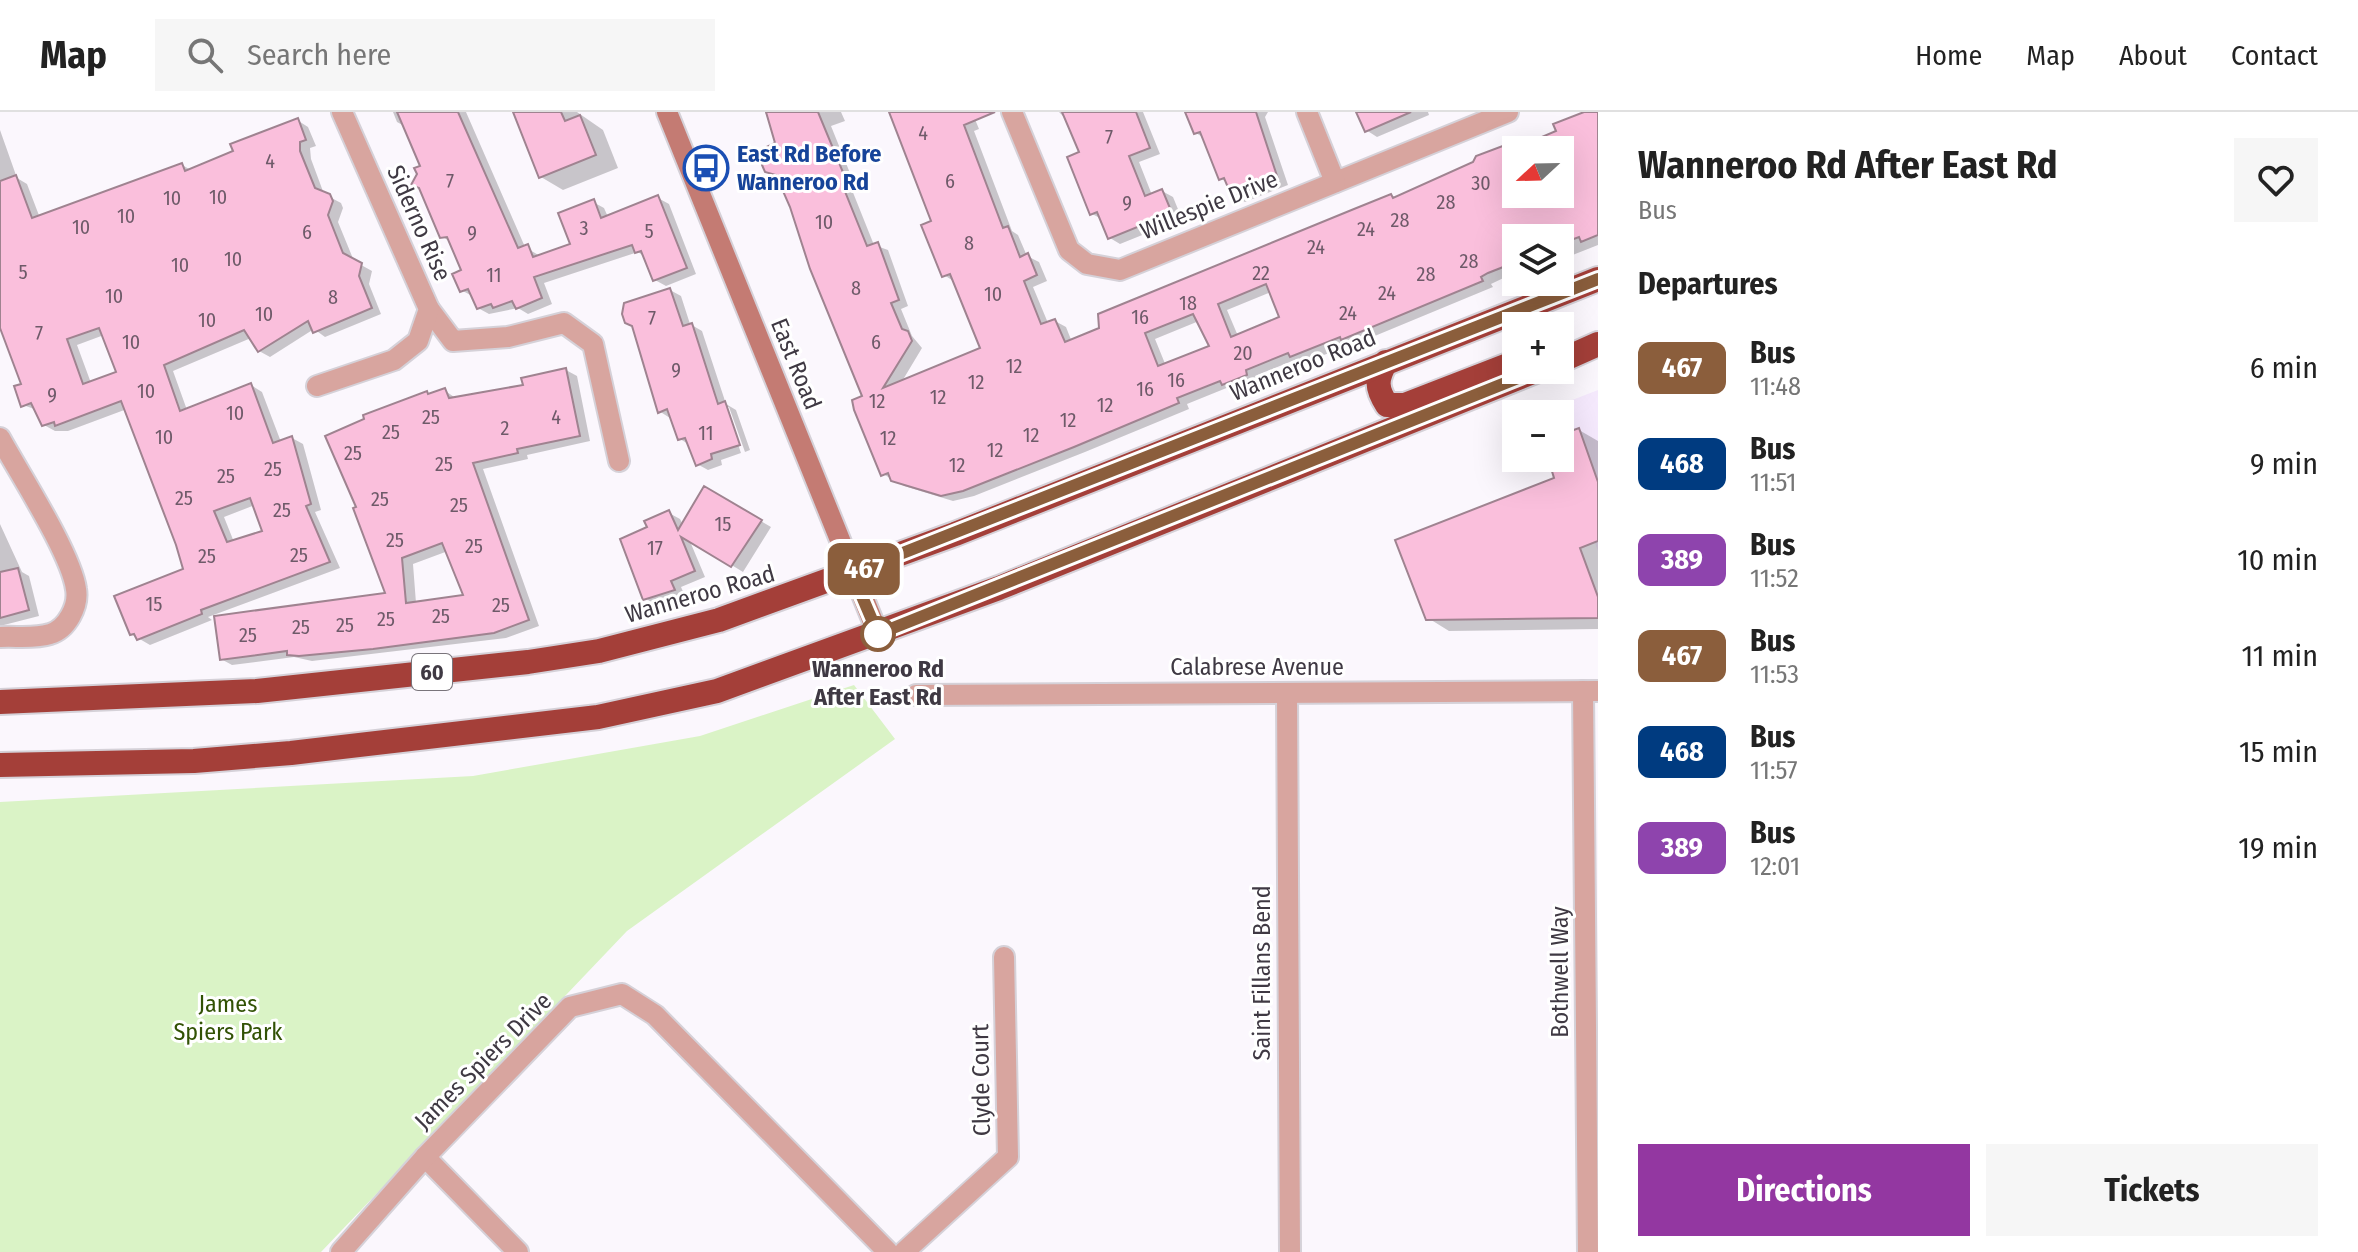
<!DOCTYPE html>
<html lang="en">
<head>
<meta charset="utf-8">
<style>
	:root { --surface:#fff; --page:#f6f6f6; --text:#222; --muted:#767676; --line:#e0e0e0; --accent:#9337a1 }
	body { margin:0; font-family:"Fira Sans Condensed",sans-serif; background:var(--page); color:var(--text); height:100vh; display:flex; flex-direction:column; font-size:30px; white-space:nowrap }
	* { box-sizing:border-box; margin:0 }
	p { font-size:26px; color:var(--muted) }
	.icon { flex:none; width:44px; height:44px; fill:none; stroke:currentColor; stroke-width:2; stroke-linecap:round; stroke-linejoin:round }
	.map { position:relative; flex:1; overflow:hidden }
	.details { display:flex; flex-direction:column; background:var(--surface); width:760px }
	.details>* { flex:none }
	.badge { padding:0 16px; border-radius:12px; font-size:28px; line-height:52px }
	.needle { width:52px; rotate:248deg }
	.controls { position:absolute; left:1502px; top:24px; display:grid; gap:16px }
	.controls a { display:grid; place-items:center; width:72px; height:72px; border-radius:0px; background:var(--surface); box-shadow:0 8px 32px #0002; font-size:40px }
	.map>.badge { position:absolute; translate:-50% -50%; box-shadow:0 0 0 4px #fff }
	h2 { padding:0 40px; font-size:30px; line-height:72px }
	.round { display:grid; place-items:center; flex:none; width:84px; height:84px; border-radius:0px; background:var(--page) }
	.head { display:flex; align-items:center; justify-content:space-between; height:136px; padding:0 40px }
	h1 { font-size:38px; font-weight:700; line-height:60px }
	.cta { display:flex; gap:16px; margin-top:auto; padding:16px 40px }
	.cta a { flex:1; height:92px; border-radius:0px; background:var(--accent); color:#fff; font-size:32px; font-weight:700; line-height:92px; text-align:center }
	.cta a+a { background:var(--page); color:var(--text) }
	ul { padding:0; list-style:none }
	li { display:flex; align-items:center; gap:24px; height:96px; padding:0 40px }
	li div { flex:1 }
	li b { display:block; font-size:30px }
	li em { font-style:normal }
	li .badge { min-width:88px; font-weight:700; text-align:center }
	header { display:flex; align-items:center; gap:48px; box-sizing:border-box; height:112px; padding:0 40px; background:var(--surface); border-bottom:2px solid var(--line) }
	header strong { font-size:38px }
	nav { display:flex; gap:44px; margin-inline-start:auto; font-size:28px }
	.search { width:560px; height:72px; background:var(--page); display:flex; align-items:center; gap:20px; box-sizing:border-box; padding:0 28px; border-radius:0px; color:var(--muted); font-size:30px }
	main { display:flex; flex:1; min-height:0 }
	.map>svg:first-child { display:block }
	.built { fill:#f5e9fd }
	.green { fill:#daf3c6 }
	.shadow { fill:#0003; fill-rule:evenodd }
	.building { fill:#fabfdc; stroke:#9f8390; stroke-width:2; fill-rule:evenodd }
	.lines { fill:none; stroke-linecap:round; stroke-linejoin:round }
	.street-casing { stroke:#d5d1d8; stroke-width:24 }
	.secondary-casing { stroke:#d5d1d8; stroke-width:24 }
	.highway-casing { stroke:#d5d1d8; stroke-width:28 }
	.street { stroke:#d8a59f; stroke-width:20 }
	.secondary { stroke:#c47b73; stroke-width:20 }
	.highway { stroke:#a43f39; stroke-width:24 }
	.line-casing { stroke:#fff; stroke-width:18 }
	.line { stroke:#8b5e3c; stroke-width:12 }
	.stop-dot { fill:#fff; stroke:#8b5e3c; stroke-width:4 }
	.labels { text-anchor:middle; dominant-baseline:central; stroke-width:6; stroke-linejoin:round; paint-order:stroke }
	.number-label { font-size:20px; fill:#6e5a69 }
	.shield { fill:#fff; stroke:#79747b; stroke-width:2 }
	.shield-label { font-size:22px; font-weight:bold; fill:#3f3943 }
	.transit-label { font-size:24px; font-weight:bold; fill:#164399; stroke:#fff; text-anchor:start }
	.street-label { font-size:24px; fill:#3f3943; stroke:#fff }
	.stop-label { font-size:24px; font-weight:bold; fill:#3f3943; stroke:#fff }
	.park-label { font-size:24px; fill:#325205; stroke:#fff }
</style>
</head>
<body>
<header>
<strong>Map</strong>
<div class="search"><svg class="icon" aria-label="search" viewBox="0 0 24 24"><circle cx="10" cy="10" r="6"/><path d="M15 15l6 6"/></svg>Search here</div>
<nav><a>Home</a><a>Map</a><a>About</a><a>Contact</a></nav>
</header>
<main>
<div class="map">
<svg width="1598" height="1140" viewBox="0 0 1598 1140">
	<rect width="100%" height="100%" fill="#fbf7fd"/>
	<polygon class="built" points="1598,278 1598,439 1560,340 1560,302 1546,302 1544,299"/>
	<polygon class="green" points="854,573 895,627 627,819 321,1140 0,1140 0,690 473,664 700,624"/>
	<g class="shadow">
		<polygon points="393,0 466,0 525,135 540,144 572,133 593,90 604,96 608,105 658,86 669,92 696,162 666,174 655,168 645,145 638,140 544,171 552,192 528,202 518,196 489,202 478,196 474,185 461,178 463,159 451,130 441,124 422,55 406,15 397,10"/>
		<polygon points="515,0 577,0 603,18 618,56 563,78 541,65"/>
		<path d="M758,0H841L845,9L831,14L856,76L852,78L874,133L888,138L908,194L901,197L912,224L922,236L901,271L983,237L955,170L944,163L934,110L892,0H972L979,17L974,19L1012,119L1018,123L1027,144L1039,150L1047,169L1033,175L1048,211L1055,209L1066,215L1072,230L1391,85L1396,87L1475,52L1477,46L1516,31L1525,34L1559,20L1589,0H1598V133L1560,148V126H1516V160L1491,172L1493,175L1353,233L1303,250L1297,247L1255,264L1257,269L1235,278L1229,275L1187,292L1189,297L1085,340L974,384L953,389L904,374L883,362L864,285L792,95L779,66L767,59L778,32L765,0ZM1516,38H1560V82H1516ZM1271,180L1282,206L1238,224L1227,198ZM1199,209L1212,236L1166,254L1155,227Z"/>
		<polygon points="1059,0 1143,0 1160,42 1139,50 1152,83 1162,79 1173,85 1182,107 1120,132 1110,126 1102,107 1092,102 1082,42 1068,9"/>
		<polygon points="1186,0 1268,0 1265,5 1288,73 1245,90 1234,84 1228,71 1220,66 1204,26 1196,21"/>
		<polygon points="1358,0 1428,0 1429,3 1377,25 1366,18"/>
		<path d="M297,8L308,15L316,34L310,36L311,47L324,82L341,91L343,96L338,110L354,149L372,159L369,172L381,202L325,225L314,217L270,245L259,239L251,226L173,259L187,298L251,273L262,280L281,330L292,326L303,332L321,398L315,400L340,456L208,505L212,508L150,533L131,522L186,459L127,297L68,319H55L44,313L37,298L23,293V273L0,209V18L17,66L27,72L40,106L182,53L191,58ZM104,223L118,261L91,271L77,233ZM255,393L265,420L234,430L224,405Z"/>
		<polygon points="670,178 681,184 690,212 702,219 726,292 736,298 750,338 745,340 729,295 725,295 741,341 721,348 722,353 708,358 697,352 690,333 680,327 670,306 659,299"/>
		<path d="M566,258L577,264L590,329L527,343L528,347L483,357L539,514L506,526L312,549L294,545L232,553L221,547L387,482L430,283L444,278L457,287L525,274ZM448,439L466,484L416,491L413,452Z"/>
		<polygon points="1579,318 1598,329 1598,517 1449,519 1428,506 1557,367 1550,346 1560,346 1560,325"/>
		<polygon points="705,376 771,415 743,460 689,427 705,465 681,475 685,484 656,493 645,486 650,416 669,401 680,407 683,413"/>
		<polygon points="0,412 22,460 29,464 39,504 0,514"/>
	</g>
	<g class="building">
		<polygon points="397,0 458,0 518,136 528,132 533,145 570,132 558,101 594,87 601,106 658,83 687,156 653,169 641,139 635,141 632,133 534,165 542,186 516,197 512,189 493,196 491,192 477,197 468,177 460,180 452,162 461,158 447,125 440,126 419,76 411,73 417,62 414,56 420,54"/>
		<polygon points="513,0 561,0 565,9 580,3 596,43 539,66"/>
		<path d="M766,0H818L847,70L842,72L867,134L878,130L899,188L891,191L902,217L908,219L912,229L883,276L980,236L950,162L942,165L921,113L931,109L889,0H995L964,13L1003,116L1008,114L1020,145L1028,141L1037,163L1024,169L1041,212L1055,207L1065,230L1099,216L1098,202L1354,97L1391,82L1393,86L1473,50L1476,44L1516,29V36L1556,19L1553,12L1584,0H1598V123L1581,130L1579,125L1560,132V126H1516V150L1488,161L1481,165L1483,169L1341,228L1340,225L1290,245L1288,241L1246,258L1247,263L1222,273L1220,269L1177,286L1179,291L1074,335L963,379L941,384L891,369L888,361L881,364L854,298L852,288L862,284L810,157L790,95L776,63L765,60L762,53L766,45L762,37L775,31ZM1516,38H1560V82H1516ZM1266,172L1279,205L1231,225L1218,192ZM1193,202L1209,234L1158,254L1145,221Z"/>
		<polygon points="1062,0 1136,0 1150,36 1129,44 1145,84 1162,77 1172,101 1108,127 1097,100 1090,103 1067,45 1079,40"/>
		<polygon points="1185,0 1256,0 1278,67 1232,85 1224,66 1219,68 1200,20 1194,22"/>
		<polygon points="1356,0 1411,0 1365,20"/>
		<path d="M298,6L306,28L300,30V39L315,76L330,82L333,89L328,103L343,141L362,151L359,164L372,196L313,221L308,209L258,240L244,218L164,253L180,299L251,271L273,331L292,324L311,392L306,394L330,450L201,498L202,502L137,528L134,522L130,523L114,484L183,457L176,433L121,289L55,314L54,310L42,314L31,291L21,295L14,274L21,272L0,216V69L16,63L32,106L182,51L185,59L233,39L230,32ZM99,216L116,260L83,272L67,227ZM250,386L262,419L227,430L214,399Z"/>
		<polygon points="670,176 683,214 692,211 718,292 725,289 740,333 711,342 712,347 696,354 685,326 678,328 667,297 658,301 632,214 625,211 622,202 624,191"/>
		<path d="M566,256L580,324L517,337L518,341L473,351L529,508L494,521L373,537L299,544L287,543V539L220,548L214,504L385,481L353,396L356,395L325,324L364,307L363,303L427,279L428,282L445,276L449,286L523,273L521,266ZM442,431L463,483L406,491L402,446Z"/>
		<polygon points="1579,316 1598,370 1598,429 1580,436 1598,485 1598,506 1426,508 1395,428 1554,366 1548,346 1560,346 1560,323"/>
		<polygon points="704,374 762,408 731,455 681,425 695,459 671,469 675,478 643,488 620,427 647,415 644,409 669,398 678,418"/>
		<polygon points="18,456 29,498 0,506 0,460"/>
	</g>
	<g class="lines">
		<g class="street-casing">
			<g id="street">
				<polyline points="1012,0 1069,138 1087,152 1120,158 1508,0"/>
				<polyline points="1307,0 1335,70"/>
				<polyline points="429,197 453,229 508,225 564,211 593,232 619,349"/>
				<polyline points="317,274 394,248 418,229 429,197 342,0"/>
				<path d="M0,326C19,361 71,441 76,477C79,494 67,517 50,522C35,527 16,524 0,525"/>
				<polyline points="1583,579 1588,1140"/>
				<polyline points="1287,581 1290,1140"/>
				<polyline points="916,583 1598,579"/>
				<polyline points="425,1045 518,1140"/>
				<polyline points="341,1140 425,1045 570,895 622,882 655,903 888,1140"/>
				<polyline points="904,1140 1008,1045 1004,845"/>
			</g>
		</g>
		<g class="secondary-casing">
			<polyline id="secondary" points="667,0 878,522"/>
		</g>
		<g class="highway-casing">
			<g id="highway">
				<polyline points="1560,249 1598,232"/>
				<path d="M1386,250C1376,268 1376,276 1387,293H1405L1516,250"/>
				<polyline points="0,590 257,579 528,550 599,539 719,508 955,422 1598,167"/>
				<polyline points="0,653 194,649 291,641 598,605 717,579 999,476 1538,258"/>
			</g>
		</g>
		<use href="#street" class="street"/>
		<use href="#secondary" class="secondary"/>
		<use href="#highway" class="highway"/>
	</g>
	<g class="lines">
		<g class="line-casing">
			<polyline id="line" points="1538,258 878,522 852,461 1598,167"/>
		</g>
		<use href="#line" class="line"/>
	</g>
	<defs>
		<g id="bus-ring" transform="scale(2.3)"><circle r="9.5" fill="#fff" stroke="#1a4fb4" stroke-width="1.5"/><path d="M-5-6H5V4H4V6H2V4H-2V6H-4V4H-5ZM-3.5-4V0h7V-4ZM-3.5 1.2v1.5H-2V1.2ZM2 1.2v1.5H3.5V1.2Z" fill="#1a4fb4"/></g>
	</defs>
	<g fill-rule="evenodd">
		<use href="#bus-ring" x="706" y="56"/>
	</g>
	<circle class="stop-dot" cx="878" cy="522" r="16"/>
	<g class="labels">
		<g class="number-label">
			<text x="923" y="21">4</text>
			<text x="1109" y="25">7</text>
			<text x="270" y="49">4</text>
			<text x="450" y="69">7</text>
			<text x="950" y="69">6</text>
			<text x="1481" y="71">30</text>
			<text x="218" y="85">10</text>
			<text x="172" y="86">10</text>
			<text x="1446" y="90">28</text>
			<text x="1127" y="91">9</text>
			<text x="126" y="104">10</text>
			<text x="1400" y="108">28</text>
			<text x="824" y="110">10</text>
			<text x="81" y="115">10</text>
			<text x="584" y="116">3</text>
			<text x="1366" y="117">24</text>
			<text x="649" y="119">5</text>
			<text x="307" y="120">6</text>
			<text x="472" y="121">9</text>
			<text x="969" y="131">8</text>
			<text x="1316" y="135">24</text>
			<text x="233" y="147">10</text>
			<text x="1469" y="149">28</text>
			<text x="180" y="153">10</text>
			<text x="23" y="160">5</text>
			<text x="1261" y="161">22</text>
			<text x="1426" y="162">28</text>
			<text x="494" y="163">11</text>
			<text x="856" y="176">8</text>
			<text x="1387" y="181">24</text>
			<text x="993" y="182">10</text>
			<text x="114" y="184">10</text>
			<text x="333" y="185">8</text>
			<text x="1188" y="191">18</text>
			<text x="1348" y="201">24</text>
			<text x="264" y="202">10</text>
			<text x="1140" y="205">16</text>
			<text x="652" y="206">7</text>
			<text x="207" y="208">10</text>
			<text x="39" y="221">7</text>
			<text x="131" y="230">10</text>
			<text x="876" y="230">6</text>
			<text x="1243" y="241">20</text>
			<text x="1014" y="254">12</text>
			<text x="676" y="258">9</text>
			<text x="1176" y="268">16</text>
			<text x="976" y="270">12</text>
			<text x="1145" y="277">16</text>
			<text x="146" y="279">10</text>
			<text x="52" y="283">9</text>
			<text x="938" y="285">12</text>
			<text x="877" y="289">12</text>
			<text x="1105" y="293">12</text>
			<text x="235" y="301">10</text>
			<text x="431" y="305">25</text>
			<text x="556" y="305">4</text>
			<text x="1068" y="308">12</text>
			<text x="505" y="316">2</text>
			<text x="391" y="320">25</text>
			<text x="706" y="321">11</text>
			<text x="1031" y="323">12</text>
			<text x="164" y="325">10</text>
			<text x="888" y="326">12</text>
			<text x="995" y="338">12</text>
			<text x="353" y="341">25</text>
			<text x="444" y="352">25</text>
			<text x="957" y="353">12</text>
			<text x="273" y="357">25</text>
			<text x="226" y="364">25</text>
			<text x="184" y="386">25</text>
			<text x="380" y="387">25</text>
			<text x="459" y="393">25</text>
			<text x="282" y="398">25</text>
			<text x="723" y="412">15</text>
			<text x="395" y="428">25</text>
			<text x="474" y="434">25</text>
			<text x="655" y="436">17</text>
			<text x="299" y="443">25</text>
			<text x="207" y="444">25</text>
			<text x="154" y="492">15</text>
			<text x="501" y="493">25</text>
			<text x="441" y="504">25</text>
			<text x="386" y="507">25</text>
			<text x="345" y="513">25</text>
			<text x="301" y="515">25</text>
			<text x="248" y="523">25</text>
		</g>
		<rect class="shield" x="412" y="542" width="40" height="36" rx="6"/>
		<g class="shield-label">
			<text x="432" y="560">60</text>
		</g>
		<g class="transit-label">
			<text x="737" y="42">East Rd Before<tspan x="737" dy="28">Wanneroo Rd</tspan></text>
		</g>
		<g class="street-label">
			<text transform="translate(1209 93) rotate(-22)">Willespie Drive</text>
			<text transform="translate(419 111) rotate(66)">Siderno Rise</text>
			<text transform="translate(796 252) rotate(68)">East Road</text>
			<text transform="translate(1303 253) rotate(-22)">Wanneroo Road</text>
			<text transform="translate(700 482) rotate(-16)">Wanneroo Road</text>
			<text x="1257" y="555">Calabrese Avenue</text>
			<text transform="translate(1560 860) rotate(-90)">Bothwell Way</text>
			<text transform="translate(1262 861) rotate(-90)">Saint Fillans Bend</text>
			<text transform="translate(483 949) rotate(-45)">James Spiers Drive</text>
			<text transform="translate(981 968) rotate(-91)">Clyde Court</text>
		</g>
		<g class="stop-label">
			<text x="878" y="557">Wanneroo Rd<tspan x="878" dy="28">After East Rd</tspan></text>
		</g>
		<g class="park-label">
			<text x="228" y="892">James<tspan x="228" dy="28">Spiers Park</tspan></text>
		</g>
	</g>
</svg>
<div class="controls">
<a><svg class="needle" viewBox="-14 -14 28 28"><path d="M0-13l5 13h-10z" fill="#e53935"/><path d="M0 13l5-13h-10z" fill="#767676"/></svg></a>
<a><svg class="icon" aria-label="layers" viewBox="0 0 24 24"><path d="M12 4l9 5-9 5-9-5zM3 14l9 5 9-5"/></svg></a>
<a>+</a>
<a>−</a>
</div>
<b class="badge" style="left:864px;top:457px;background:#8b5e3c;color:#fff">467</b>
</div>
<section class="details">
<div class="head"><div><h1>Wanneroo Rd After East Rd</h1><p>Bus</p></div><a class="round"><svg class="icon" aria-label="heart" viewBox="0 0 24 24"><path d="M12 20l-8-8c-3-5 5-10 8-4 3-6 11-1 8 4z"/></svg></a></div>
<h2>Departures</h2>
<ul>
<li><span class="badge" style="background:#8b5e3c;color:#fff">467</span><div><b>Bus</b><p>11:48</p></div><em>6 min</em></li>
<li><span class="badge" style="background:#003b80;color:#fff">468</span><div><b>Bus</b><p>11:51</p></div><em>9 min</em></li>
<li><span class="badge" style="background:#8e44ad;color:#fff">389</span><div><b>Bus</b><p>11:52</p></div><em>10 min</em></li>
<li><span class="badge" style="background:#8b5e3c;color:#fff">467</span><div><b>Bus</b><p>11:53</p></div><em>11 min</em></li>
<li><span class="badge" style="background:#003b80;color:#fff">468</span><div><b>Bus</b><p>11:57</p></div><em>15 min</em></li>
<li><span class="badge" style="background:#8e44ad;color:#fff">389</span><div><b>Bus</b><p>12:01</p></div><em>19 min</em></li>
</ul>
<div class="cta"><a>Directions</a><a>Tickets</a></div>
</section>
</main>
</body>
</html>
